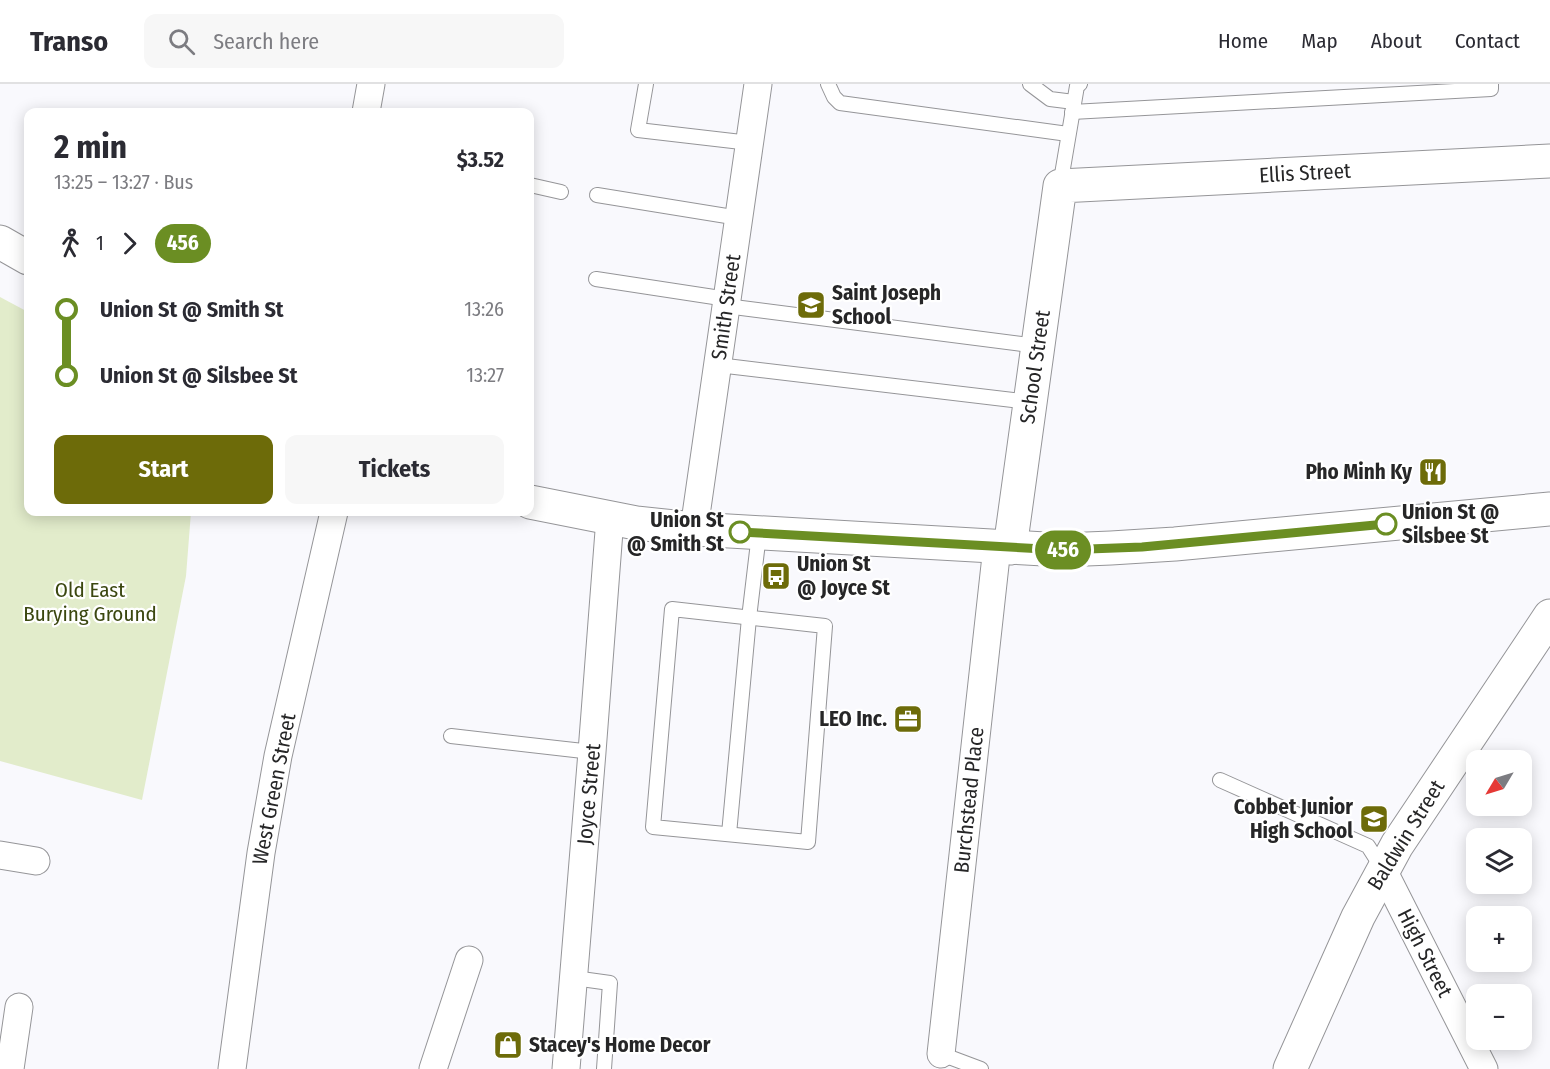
<!DOCTYPE html>
<html lang="en">
<head>
<meta charset="utf-8">
<style>
	:root { --surface:#fff; --page:#f7f7f7; --text:#2b2b33; --muted:#7c7c81; --line:#e1e1e2; --accent:#6d6b09 }
	body { margin:0; font-family:"Fira Sans Condensed",sans-serif; background:var(--page); color:var(--text); height:100vh; display:flex; flex-direction:column; font-size:22px; white-space:nowrap }
	* { box-sizing:border-box; margin:0 }
	p { font-size:20px; color:var(--muted) }
	.icon { flex:none; width:33px; height:33px; fill:none; stroke:currentColor; stroke-width:2; stroke-linecap:round; stroke-linejoin:round }
	.map { position:relative; flex:1; overflow:hidden }
	.sheet { position:absolute; left:24px; top:24px; width:510px; height:408px; display:flex; flex-direction:column; background:var(--surface); border-radius:12px; box-shadow:0 3px 15px #0003 }
	.sheet>* { flex:none }
	.badge { padding:0 12px; border-radius:20px; font-size:21px; line-height:39px }
	.needle { width:39px; rotate:232deg }
	.controls { position:absolute; left:1466px; top:666px; display:grid; gap:12px }
	.controls a { display:grid; place-items:center; width:66px; height:66px; border-radius:12px; background:var(--surface); box-shadow:0 3px 15px #0003; font-size:30px }
	.map>.badge { position:absolute; translate:-50% -50%; box-shadow:0 0 0 3px #fff }
	.legs { display:flex; align-items:center; gap:9px; height:66px; padding:0 30px; font-size:20px }
	.legs p { margin-inline-start:auto }
	.overview { display:flex; align-items:center; justify-content:space-between; height:102px; padding:0 30px }
	h1 { font-size:33px; font-weight:700; line-height:45px }
	.button { display:flex; gap:12px; margin-top:auto; padding:12px 30px }
	.button a { flex:1; height:69px; border-radius:12px; background:var(--accent); color:#fff; font-size:24px; font-weight:700; line-height:69px; text-align:center }
	.button a+a { background:var(--page); color:var(--text) }
	ul { padding:0 30px; list-style:none }
	li { display:flex; align-items:center; gap:21px; height:66px; font-size:22px }
	li i { display:grid; place-items:center; width:9px; height:100%; margin:0 8px; background:currentColor }
	li i::after { content:''; width:15px; height:15px; margin:-8px; border:4px solid; border-radius:50%; background:var(--surface) }
	li p { margin-inline-start:auto }
	li:first-child i { background:linear-gradient(#0000 50%,currentColor 0) }
	li:last-child i { background:linear-gradient(currentColor 50%,#0000 0) }
	header { display:flex; align-items:center; gap:36px; box-sizing:border-box; height:84px; padding:0 30px; background:var(--surface); border-bottom:2px solid var(--line) }
	header strong { font-size:28px }
	nav { display:flex; gap:33px; margin-inline-start:auto; font-size:21px }
	.search { width:420px; height:54px; background:var(--page); display:flex; align-items:center; gap:15px; box-sizing:border-box; padding:0 21px; border-radius:12px; color:var(--muted); font-size:22px }
	.map>svg:first-child { display:block }
	.green { fill:#e2eccb }
	.lines { fill:none; stroke-linecap:round; stroke-linejoin:round }
	.lane-casing { stroke:#959598; stroke-width:16 }
	.street-casing { stroke:#959598; stroke-width:29 }
	.secondary-casing { stroke:#959598; stroke-width:35 }
	.lane { stroke:#fff; stroke-width:14 }
	.street { stroke:#fff; stroke-width:27 }
	.secondary { stroke:#fff; stroke-width:33 }
	.line-1-casing { stroke:#fff; stroke-width:14 }
	.line-1 { stroke:#6b8e23; stroke-width:9 }
	.stop-1-dot { fill:#fff; stroke:#6b8e23; stroke-width:3 }
	.labels { text-anchor:middle; dominant-baseline:central; stroke-width:4.5; stroke-linejoin:round; paint-order:stroke }
	.street-label { font-size:21px; fill:#262627; stroke:#fff }
	.poi-label { font-size:21px; font-weight:bold; fill:#262627; stroke:#fff; text-anchor:start }
	.stop-label { font-size:21px; font-weight:bold; fill:#262627; stroke:#fff; text-anchor:start }
	.park-label { font-size:21px; fill:#3b4710; stroke:#fff }
</style>
</head>
<body>
<header>
<strong>Transo</strong>
<div class="search"><svg class="icon" aria-label="search" viewBox="0 0 24 24"><circle cx="10" cy="10" r="6"/><path d="M15 15l6 6"/></svg>Search here</div>
<nav><a>Home</a><a>Map</a><a>About</a><a>Contact</a></nav>
</header>
<div class="map">
<svg width="1550" height="985" viewBox="0 0 1550 985">
	<rect width="100%" height="100%" fill="#f9f9fd"/>
	<polygon class="green" points="0,213 28,228 28,428 191,428 186,492 142,716 0,677"/>
	<g class="lines">
		<g class="lane-casing">
			<g id="lane">
				<polyline points="646,0 638,46 750,59"/>
				<polyline points="828,0 834,13 840,19 1068,50"/>
				<polyline points="1030,0 1050,15 1074,18"/>
				<polyline points="1072,28 1491,5 1491,0"/>
				<polyline points="530,101 561,108"/>
				<polyline points="1060,102 1077,2 1080,0"/>
				<polyline points="597,111 739,134"/>
				<polyline points="596,195 727,215"/>
				<polyline points="726,222 1037,262"/>
				<polyline points="718,281 1030,318"/>
				<polygon points="672,525 825,542 808,758 653,743"/>
				<polyline points="451,652 592,668"/>
				<polyline points="1220,696 1368,762 1382,784"/>
				<polyline points="729,750 749,534 759,450"/>
				<polyline points="574,894 610,899 604,985"/>
				<polyline points="941,970 981,985"/>
			</g>
		</g>
		<g class="street-casing">
			<g id="street">
				<polyline points="366,28 371,0"/>
				<polyline points="694,445 758,0"/>
				<polyline points="0,771 36,777"/>
				<polyline points="1383,786 1484,985"/>
				<polyline points="941,970 997,463"/>
				<polyline points="10,985 19,923"/>
				<polyline points="232,985 261,769 278,672 334,428"/>
				<polyline points="433,985 469,876"/>
				<polyline points="566,985 592,668 610,434"/>
			</g>
		</g>
		<g class="secondary-casing">
			<g id="secondary">
				<polyline points="0,158 28,174"/>
				<polyline points="530,418 636,439 694,445 1062,466 1111,464 1175,460 1550,425"/>
				<polyline points="1010,464 1060,102 1550,77"/>
				<polyline points="1290,985 1358,833 1397,761 1550,532"/>
			</g>
		</g>
		<use href="#lane" class="lane"/>
		<use href="#street" class="street"/>
		<use href="#secondary" class="secondary"/>
	</g>
	<g class="lines">
		<g class="line-1-casing">
			<polyline id="line-1" points="740,448 1062,466 1142,463 1386,440"/>
		</g>
		<use href="#line-1" class="line-1"/>
	</g>
	<defs>
		<g id="school-square" transform="scale(1.5)"><rect x="-9" y="-9" width="18" height="18" rx="4" fill="#6d6b09" stroke="#fff"/><path d="M0-5L7-2L0 1L-7-2ZM-4 1L0 2.5L4 1V4Q0 6-4 4Z" fill="#fff"/></g>
		<g id="restaurant-square" transform="scale(1.5)"><rect x="-9" y="-9" width="18" height="18" rx="4" fill="#6d6b09" stroke="#fff"/><path d="M-5-6h1v4h1v-4h1v4h1v-4h1v5L-1.5 .5V6h-2V.5L-5-1ZM5-6V6H3V1.5H1.5Q1.5-4 5-6Z" fill="#fff"/></g>
		<g id="bus-square" transform="scale(1.5)"><rect x="-9" y="-9" width="18" height="18" rx="4" fill="#6d6b09" stroke="#fff"/><path d="M-5-6H5V4H4V6H2V4H-2V6H-4V4H-5ZM-3.5-4V0h7V-4ZM-3.5 1.2v1.5H-2V1.2ZM2 1.2v1.5H3.5V1.2Z" fill="#fff"/></g>
		<g id="office-square" transform="scale(1.5)"><rect x="-9" y="-9" width="18" height="18" rx="4" fill="#6d6b09" stroke="#fff"/><path d="M-6-3h4V-5.5h4V-3h4V5H-6ZM-1-4.5V-3h2v-1.5ZM-6 0V1H6V0Z" fill="#fff"/></g>
		<g id="shop-square" transform="scale(1.5)"><rect x="-9" y="-9" width="18" height="18" rx="4" fill="#6d6b09" stroke="#fff"/><path d="M-5-2.5h2.3a2.7 3.5 0 0 1 5.4 0H5L5.5 6h-11ZM-1.5-2.5h3a1.5 2.3 0 0 0-3 0Z" fill="#fff"/></g>
	</defs>
	<g fill-rule="evenodd">
		<use href="#school-square" x="811" y="221"/>
		<use href="#restaurant-square" x="1433" y="388"/>
		<use href="#bus-square" x="776" y="492"/>
		<use href="#office-square" x="908" y="635"/>
		<use href="#school-square" x="1374" y="735"/>
		<use href="#shop-square" x="508" y="961"/>
	</g>
	<g class="stop-1-dot">
		<circle cx="1386" cy="440" r="10"/>
		<circle cx="740" cy="448" r="10"/>
	</g>
	<g class="labels">
		<g class="street-label">
			<text transform="translate(1305 89) rotate(-3)">Ellis Street</text>
			<text transform="translate(726 223) rotate(-82)">Smith Street</text>
			<text transform="translate(1035 283) rotate(-82)">School Street</text>
			<text transform="translate(274 705) rotate(-79)">West Green Street</text>
			<text transform="translate(589 710) rotate(-85)">Joyce Street</text>
			<text transform="translate(969 716) rotate(-84)">Burchstead Place</text>
			<text transform="translate(1406 751) rotate(-58)">Baldwin Street</text>
			<text transform="translate(1425 869) rotate(63)">High Street</text>
		</g>
		<g class="poi-label">
			<text x="832" y="209">Saint Joseph<tspan x="832" dy="24">School</tspan></text>
			<text x="1412" y="388" text-anchor="end">Pho Minh Ky</text>
			<text x="797" y="480">Union St<tspan x="797" dy="24">@ Joyce St</tspan></text>
			<text x="887" y="635" text-anchor="end">LEO Inc.</text>
			<text x="1353" y="723" text-anchor="end">Cobbet Junior<tspan x="1353" dy="24">High School</tspan></text>
			<text x="529" y="961">Stacey's Home Decor</text>
		</g>
		<g class="stop-label">
			<text x="1402" y="428">Union St @<tspan x="1402" dy="24">Silsbee St</tspan></text>
			<text x="724" y="436" text-anchor="end">Union St<tspan x="724" dy="24">@ Smith St</tspan></text>
		</g>
		<g class="park-label">
			<text x="90" y="506">Old East<tspan x="90" dy="24">Burying Ground</tspan></text>
		</g>
	</g>
</svg>
<div class="controls">
<a><svg class="needle" viewBox="-14 -14 28 28"><path d="M0-13l5 13h-10z" fill="#e53935"/><path d="M0 13l5-13h-10z" fill="#7c7c81"/></svg></a>
<a><svg class="icon" aria-label="layers" viewBox="0 0 24 24"><path d="M12 4l9 5-9 5-9-5zM3 14l9 5 9-5"/></svg></a>
<a>+</a>
<a>−</a>
</div>
<b class="badge" style="left:1063px;top:466px;background:#6b8e23;color:#fff">456</b>
<section class="sheet">
<div class="overview"><div><h1>2 min</h1><p>13:25 – 13:27 · Bus</p></div><b>$3.52</b></div>
<div class="legs"><svg class="icon" aria-label="walk" viewBox="0 0 24 24"><circle cx="13" cy="4" r="2"/><path d="M13 8l-2 6 4 7M11 14l-3 7M7 12l3-4h3l4 4"/></svg>1<svg class="icon" aria-label="forward" viewBox="0 0 24 24"><path d="M9 5l7 7-7 7"/></svg><b class="badge" style="background:#6b8e23;color:#fff">456</b></div>
<ul>
<li><i style="color:#6b8e23"></i><b>Union St @ Smith St</b><p>13:26</p></li>
<li><i style="color:#6b8e23"></i><b>Union St @ Silsbee St</b><p>13:27</p></li>
</ul>
<div class="button"><a>Start</a><a>Tickets</a></div>
</section>
</div>
</body>
</html>
